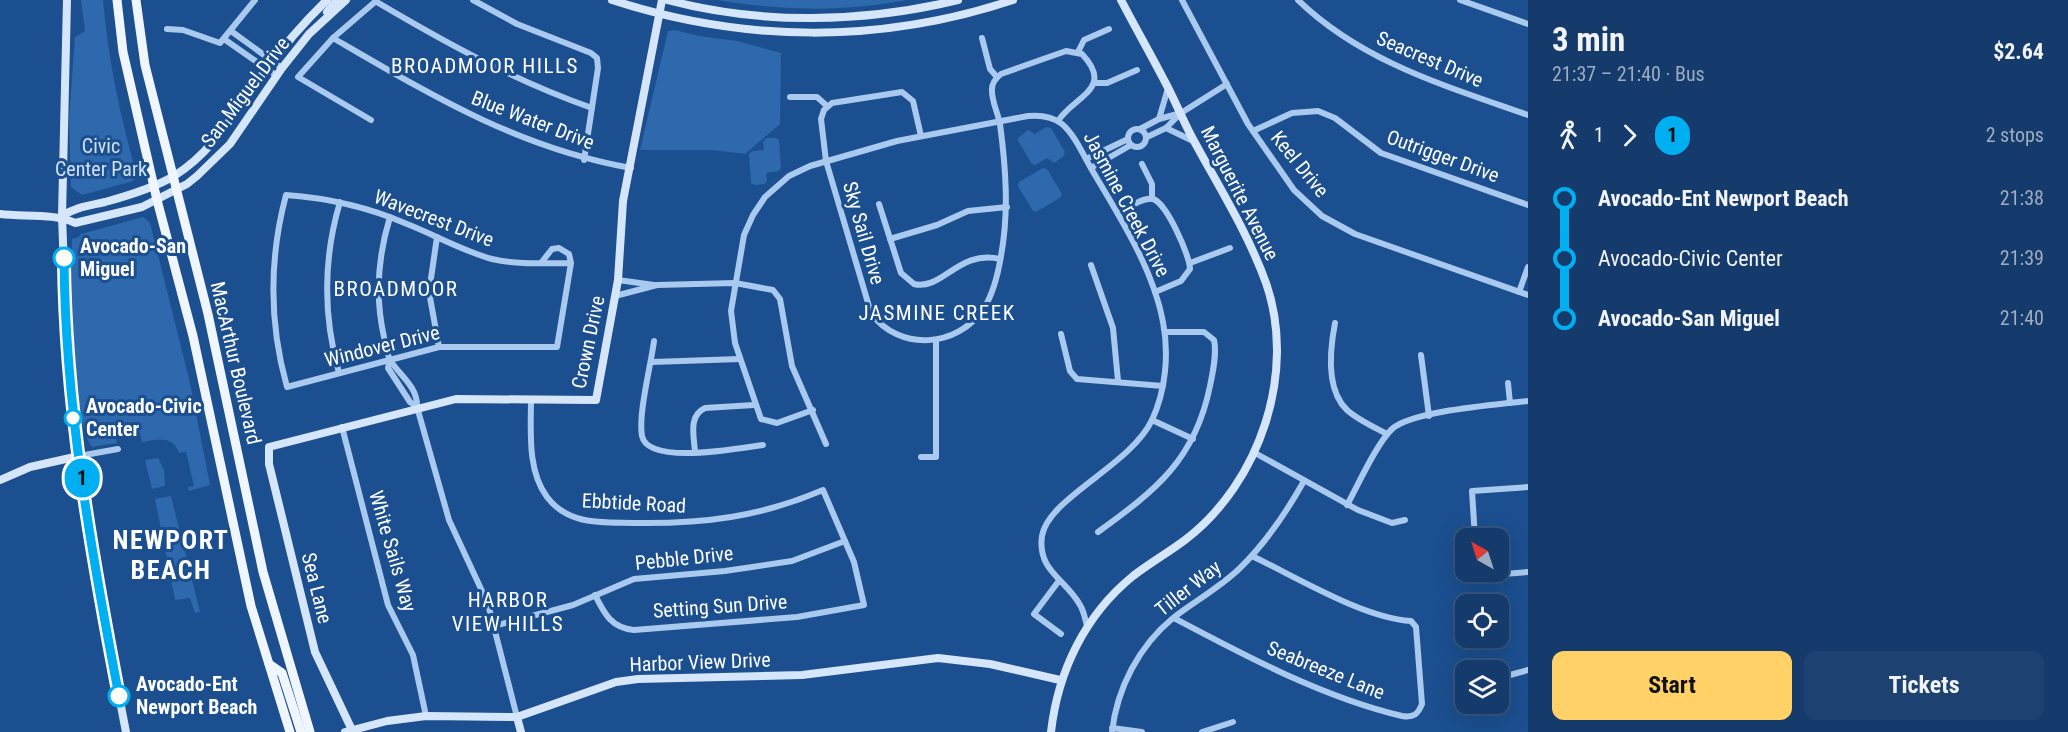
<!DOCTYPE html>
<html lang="en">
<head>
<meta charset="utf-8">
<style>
	:root { --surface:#143b6b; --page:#1d4271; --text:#f1f3f6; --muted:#9dadc1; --line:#33557e; --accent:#ffd166 }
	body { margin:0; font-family:"Roboto Condensed",sans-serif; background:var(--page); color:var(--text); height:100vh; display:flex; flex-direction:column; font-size:22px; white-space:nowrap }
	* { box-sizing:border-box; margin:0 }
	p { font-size:20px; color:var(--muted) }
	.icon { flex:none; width:33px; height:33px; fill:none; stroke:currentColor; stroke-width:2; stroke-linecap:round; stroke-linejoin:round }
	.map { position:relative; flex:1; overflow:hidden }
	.details { display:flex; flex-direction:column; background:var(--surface); width:540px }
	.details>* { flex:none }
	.badge { padding:0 12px; border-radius:20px; font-size:21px; line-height:39px }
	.needle { width:39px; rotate:321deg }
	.controls { position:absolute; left:1455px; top:528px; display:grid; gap:12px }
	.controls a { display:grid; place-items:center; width:54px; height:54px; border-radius:12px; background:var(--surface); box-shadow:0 6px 24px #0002,0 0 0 2px var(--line); font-size:30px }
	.map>.badge { position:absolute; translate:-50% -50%; box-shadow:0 0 0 3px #fff }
	.legs { display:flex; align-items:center; gap:9px; height:66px; padding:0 24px; font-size:20px }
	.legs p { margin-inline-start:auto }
	.head { display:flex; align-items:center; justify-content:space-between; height:102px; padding:0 24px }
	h1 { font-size:33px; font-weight:700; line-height:45px }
	.primary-button { display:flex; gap:12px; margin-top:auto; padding:12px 24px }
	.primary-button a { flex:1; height:69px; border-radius:12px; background:var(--accent); color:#111; font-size:24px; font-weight:700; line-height:69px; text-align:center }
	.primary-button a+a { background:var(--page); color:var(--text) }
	ul { padding:0 24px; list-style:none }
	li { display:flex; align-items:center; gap:21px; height:60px; font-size:22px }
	li i { display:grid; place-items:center; width:9px; height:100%; margin:0 8px; background:currentColor }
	li i::after { content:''; width:15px; height:15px; margin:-8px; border:4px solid; border-radius:50%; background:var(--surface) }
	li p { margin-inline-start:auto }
	li:first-child i { background:linear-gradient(#0000 50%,currentColor 0) }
	li:last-child i { background:linear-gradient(currentColor 50%,#0000 0) }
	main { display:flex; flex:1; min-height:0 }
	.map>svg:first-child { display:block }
	.green { fill:#2e69ad }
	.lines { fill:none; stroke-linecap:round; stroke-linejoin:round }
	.street { stroke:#a9c9ee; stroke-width:6 }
	.secondary { stroke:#d6e6fa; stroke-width:8 }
	.primary { stroke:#f0f6ff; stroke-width:9 }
	.line-1-casing { stroke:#fff; stroke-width:14 }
	.line-1 { stroke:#00aff2; stroke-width:9 }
	.stop-1-dot { fill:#fff; stroke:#00aff2; stroke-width:3 }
	.labels { text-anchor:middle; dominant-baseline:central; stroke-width:6; stroke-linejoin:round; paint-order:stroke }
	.street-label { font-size:20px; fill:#fff; stroke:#1b4f8f }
	.park-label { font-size:20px; fill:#cfe3fa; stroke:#1b4f8f }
	.stop-label { font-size:20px; font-weight:bold; fill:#fff; stroke:#1b4f8f; text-anchor:start }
	.neighbourhood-label { font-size:21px; letter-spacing:1.5px; fill:#fff; stroke:#1b4f8f }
	.district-label { font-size:26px; font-weight:bold; letter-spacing:1.5px; fill:#fff; stroke:#1b4f8f }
</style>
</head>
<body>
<main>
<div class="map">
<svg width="1528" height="732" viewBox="0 0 1528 732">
	<rect width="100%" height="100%" fill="#1b4f8f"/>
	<g class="green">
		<path d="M81,0H103C108,59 120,115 136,172L134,180L130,182L82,195L71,187L69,119L75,37L85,31Z"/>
		<path d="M717,0H907C844,12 780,11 717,0Z"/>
		<polygon points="675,30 699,36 737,41 781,53 780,124 745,154 712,150 640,150 668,31"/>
		<polygon points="1046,127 1051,128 1065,152 1063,157 1054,163 1047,158 1035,165 1032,164 1017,139 1028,130 1035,134"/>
		<polygon points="767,138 776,138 779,140 781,168 779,171 766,173 767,181 764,184 755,185 751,183 749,154 752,151 764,150 763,142"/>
		<polygon points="1043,168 1047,169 1062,194 1061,197 1036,212 1033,211 1018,186 1019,182"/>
		<path d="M143,217L150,223L190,383L210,485L189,491L188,487L194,486L186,452L179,453C173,435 157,439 142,442L139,429L115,433L117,443L92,447C69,413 71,283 72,239L77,238L81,234Z"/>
		<polygon points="158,458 164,470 165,486 152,489 145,460"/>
		<polygon points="171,496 200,612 195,613 190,598 175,600 155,499"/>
	</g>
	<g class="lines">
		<g class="street">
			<polyline points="473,0 517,24 591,53 597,58 598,68 584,160"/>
			<polyline points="1182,0 1248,124 1294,190 1322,216 1355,234 1528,295"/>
			<path d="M1298,0C1362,62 1446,86 1528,115"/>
			<polyline points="1460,0 1528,24"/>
			<path d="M375,1C446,43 515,81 592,108"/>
			<polyline points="167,29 183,30 220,43 255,0"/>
			<polyline points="231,31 282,68"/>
			<path d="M333,38C431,95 518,148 631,168"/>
			<polyline points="982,38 990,69 997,77"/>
			<polyline points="224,39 277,76"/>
			<polyline points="1078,52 1084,40 1109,29"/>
			<polyline points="1095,83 1107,83 1137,70"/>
			<polyline points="790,97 817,97 827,106"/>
			<polyline points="1159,119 1168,88"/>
			<polyline points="371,120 298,77 333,38 376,1"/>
			<polyline points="1166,128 1193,141"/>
			<circle cx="1137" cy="138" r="9"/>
			<polyline points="1140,129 1159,119 1181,113 1227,84"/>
			<polyline points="1253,131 1292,113 1318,111 1335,118 1381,153 1528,205"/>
			<path d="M921,136L913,101L902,92L832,103L824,110L821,119L826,161L871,313C899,352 958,348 984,308C993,294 998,274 1001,256C1009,212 1006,169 1000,124C998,113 991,100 992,89C992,82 996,78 1001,74L1066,51L1082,54C1115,89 1074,96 1058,121"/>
			<polyline points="1147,137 1166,128 1181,113"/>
			<polyline points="1086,159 1128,139"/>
			<polyline points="1142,164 1152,184 1152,199"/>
			<polyline points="1091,168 1131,145"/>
			<path d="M879,204L901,273L914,284C942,291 959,249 1000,259"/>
			<path d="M1118,214C1127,209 1142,197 1153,199C1166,202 1190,256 1190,269L1181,281L1155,292"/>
			<path d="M390,217C378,256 375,297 384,337C386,344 387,354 390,360C400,376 418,387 417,407L449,520L488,604L517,717"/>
			<polyline points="437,237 429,292 439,347"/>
			<polyline points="890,239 937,225 968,211 1007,207"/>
			<path d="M541,263L552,249L559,248L569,254L571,263L557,347H439L287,387C269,323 269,259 286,195C328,198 368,207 407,224C435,235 463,251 492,259C518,265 545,263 571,263"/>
			<polyline points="1190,263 1230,248"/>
			<polyline points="1091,265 1113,328 1118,381"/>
			<polyline points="618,280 654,285"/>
			<polyline points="1519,292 1528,267"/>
			<polyline points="615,296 657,285 735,283 773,290 780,299 792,366 826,444"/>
			<path d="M1335,323C1330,349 1326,390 1347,410C1358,420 1374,427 1387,434"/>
			<polyline points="1061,334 1070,371 1077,379 1163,386"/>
			<path d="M654,341C651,365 638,414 642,436C648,466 740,448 763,445"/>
			<polyline points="1421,355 1429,416"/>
			<polyline points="390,360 388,368 410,402 417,407"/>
			<polyline points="652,362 740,359"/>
			<path d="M339,373C323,316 323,259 340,202"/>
			<polyline points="1508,383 1510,403"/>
			<path d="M531,399C531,431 527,470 547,497C569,526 603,522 635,523C703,524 760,517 823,490L854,562L864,605L797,617L634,630C611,628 604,613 595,595"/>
			<path d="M813,410L777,423L761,419L735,343L731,311L744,235L753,215L765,197L789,176L810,166L897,141L1028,116C1040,115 1052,116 1062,124C1075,135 1083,155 1092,170C1119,216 1153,268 1163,322C1169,353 1166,390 1152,420C1130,466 1048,498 1042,536C1037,571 1066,579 1080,605C1084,611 1085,619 1087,626"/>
			<polyline points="1152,420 1193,439"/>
			<polyline points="342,427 388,605 413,655 426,716"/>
			<path d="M695,452C694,436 688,416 705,408L754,405"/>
			<polyline points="1255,453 1358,510 1392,523 1405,520"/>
			<polyline points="79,456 118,449"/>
			<polyline points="921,457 936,457 936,340"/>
			<path d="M1347,505C1358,485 1377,443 1392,429C1412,411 1499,404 1528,401"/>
			<path d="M1098,532C1156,490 1195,460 1210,386C1213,372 1217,353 1214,340L1204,332H1165"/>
			<polyline points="1475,538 1472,491 1528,487"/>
			<polyline points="1478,572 1478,576 1528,572"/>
			<polyline points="1058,582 1034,614 1061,634"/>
			<path d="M1174,618C1246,656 1322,697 1402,716C1414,718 1418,714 1422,704L1416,627L1411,621C1363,618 1296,577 1252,556"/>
			<polyline points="494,626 573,605 634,579 725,571 792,561 845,541"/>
			<polyline points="1499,678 1528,670"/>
			<polyline points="1112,728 1142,732"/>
			<path d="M1112,732C1117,688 1139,646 1173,618C1195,601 1219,588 1239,569C1266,543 1286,513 1304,481"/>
			<polyline points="1202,732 1233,722"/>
		</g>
		<g class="secondary">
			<polyline points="67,0 62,216 68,373 102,608 126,732"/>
			<path d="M612,0C744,43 881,44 1013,0"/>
			<path d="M667,0C761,25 863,23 958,0"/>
			<polyline points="327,12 337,0"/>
			<path d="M0,214C23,217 55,213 75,223L142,207L187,184L197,176L230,144L282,68L309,34L346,0"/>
			<path d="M62,216C76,207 88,206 105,202C127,196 154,188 174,176C213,152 234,113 261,76C281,49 302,24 327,0"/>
			<polyline points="0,480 30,467 79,456"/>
			<polyline points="517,717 521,732"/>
			<polyline points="352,730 315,652 269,464 269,447 456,399 596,400 618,280 623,201 662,0"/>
			<polyline points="345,732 387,721 426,716 517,717 616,682 638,679 802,675 938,658 990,664 1060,680"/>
			<path d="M1051,732C1058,671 1085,615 1133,576C1150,563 1169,552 1185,540C1260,483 1297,372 1266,283C1248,233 1219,187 1194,141C1183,121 1175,100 1164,80C1150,53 1135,27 1121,0"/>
		</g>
		<g class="primary">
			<polyline points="117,0 123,52 157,200 193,336 251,606 290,732"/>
			<polyline points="136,0 145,65 208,314 263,572 310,732"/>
			<polyline points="269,664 282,673 301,732"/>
		</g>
	</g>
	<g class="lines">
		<g class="line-1-casing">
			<path id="line-1" d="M64,258C65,405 91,551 119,696"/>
		</g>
		<use href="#line-1" class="line-1"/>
	</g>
	<g class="stop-1-dot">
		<circle cx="64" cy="258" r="10"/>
		<circle cx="73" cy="418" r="8"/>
		<circle cx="119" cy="696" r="10"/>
	</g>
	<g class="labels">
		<g class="street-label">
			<text transform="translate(1430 59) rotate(23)">Seacrest Drive</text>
			<text transform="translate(245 92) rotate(-53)">San Miguel Drive</text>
			<text transform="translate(533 120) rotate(21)">Blue Water Drive</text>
			<text transform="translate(1443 156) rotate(20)">Outrigger Drive</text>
			<text transform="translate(1300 164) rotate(51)">Keel Drive</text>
			<text transform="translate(1240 193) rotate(63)">Marguerite Avenue</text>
			<text transform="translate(1127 204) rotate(62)">Jasmine Creek Drive</text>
			<text transform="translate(434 218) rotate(21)">Wavecrest Drive</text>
			<text transform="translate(864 233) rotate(74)">Sky Sail Drive</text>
			<text transform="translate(588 342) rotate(-78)">Crown Drive</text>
			<text transform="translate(382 346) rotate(-14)">Windover Drive</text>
			<text transform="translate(236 363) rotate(77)">MacArthur Boulevard</text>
			<text transform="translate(634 503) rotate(3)">Ebbtide Road</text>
			<text transform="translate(393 551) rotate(74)">White Sails Way</text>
			<text transform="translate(684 558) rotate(-6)">Pebble Drive</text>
			<text transform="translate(317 588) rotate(76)">Sea Lane</text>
			<text transform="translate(1188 588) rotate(-38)">Tiller Way</text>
			<text transform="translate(720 606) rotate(-4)">Setting Sun Drive</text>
			<text transform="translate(700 662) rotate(-2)">Harbor View Drive</text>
			<text transform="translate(1326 670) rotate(22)">Seabreeze Lane</text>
		</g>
		<g class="park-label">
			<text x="101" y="146">Civic<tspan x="101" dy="23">Center Park</tspan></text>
		</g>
		<g class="stop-label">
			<text x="80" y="246">Avocado-San<tspan x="80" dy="23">Miguel</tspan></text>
			<text x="86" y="406">Avocado-Civic<tspan x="86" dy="23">Center</tspan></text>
			<text x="136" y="684">Avocado-Ent<tspan x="136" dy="23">Newport Beach</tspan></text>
		</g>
		<g class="neighbourhood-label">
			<text x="485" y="66">BROADMOOR HILLS</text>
			<text x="396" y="289">BROADMOOR</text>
			<text x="937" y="313">JASMINE CREEK</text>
			<text x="508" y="600">HARBOR<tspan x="508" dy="24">VIEW HILLS</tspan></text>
		</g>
		<g class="district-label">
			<text x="171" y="540">NEWPORT<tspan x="171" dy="30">BEACH</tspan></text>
		</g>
	</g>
</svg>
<div class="controls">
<a><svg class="needle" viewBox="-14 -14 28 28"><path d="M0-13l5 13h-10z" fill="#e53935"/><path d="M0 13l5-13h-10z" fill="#9dadc1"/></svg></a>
<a><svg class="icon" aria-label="locate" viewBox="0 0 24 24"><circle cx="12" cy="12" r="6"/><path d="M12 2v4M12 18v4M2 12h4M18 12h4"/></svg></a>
<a><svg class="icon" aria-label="layers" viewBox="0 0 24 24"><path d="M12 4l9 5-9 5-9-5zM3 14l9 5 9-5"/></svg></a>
</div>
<b class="badge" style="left:82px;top:478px;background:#00aff2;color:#111">1</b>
</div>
<section class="details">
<div class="head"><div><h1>3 min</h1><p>21:37 – 21:40 · Bus</p></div><b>$2.64</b></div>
<div class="legs"><svg class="icon" aria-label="walk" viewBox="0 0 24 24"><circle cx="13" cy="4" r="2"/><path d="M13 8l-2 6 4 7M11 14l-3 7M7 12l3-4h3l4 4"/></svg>1<svg class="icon" aria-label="forward" viewBox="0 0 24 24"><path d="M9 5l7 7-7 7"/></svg><b class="badge" style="background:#00aff2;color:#111">1</b><p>2 stops</p></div>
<ul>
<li><i style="color:#00aff2"></i><b>Avocado-Ent Newport Beach</b><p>21:38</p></li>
<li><i style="color:#00aff2"></i><span>Avocado-Civic Center</span><p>21:39</p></li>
<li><i style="color:#00aff2"></i><b>Avocado-San Miguel</b><p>21:40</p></li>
</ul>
<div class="primary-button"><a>Start</a><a>Tickets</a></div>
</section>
</main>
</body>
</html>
